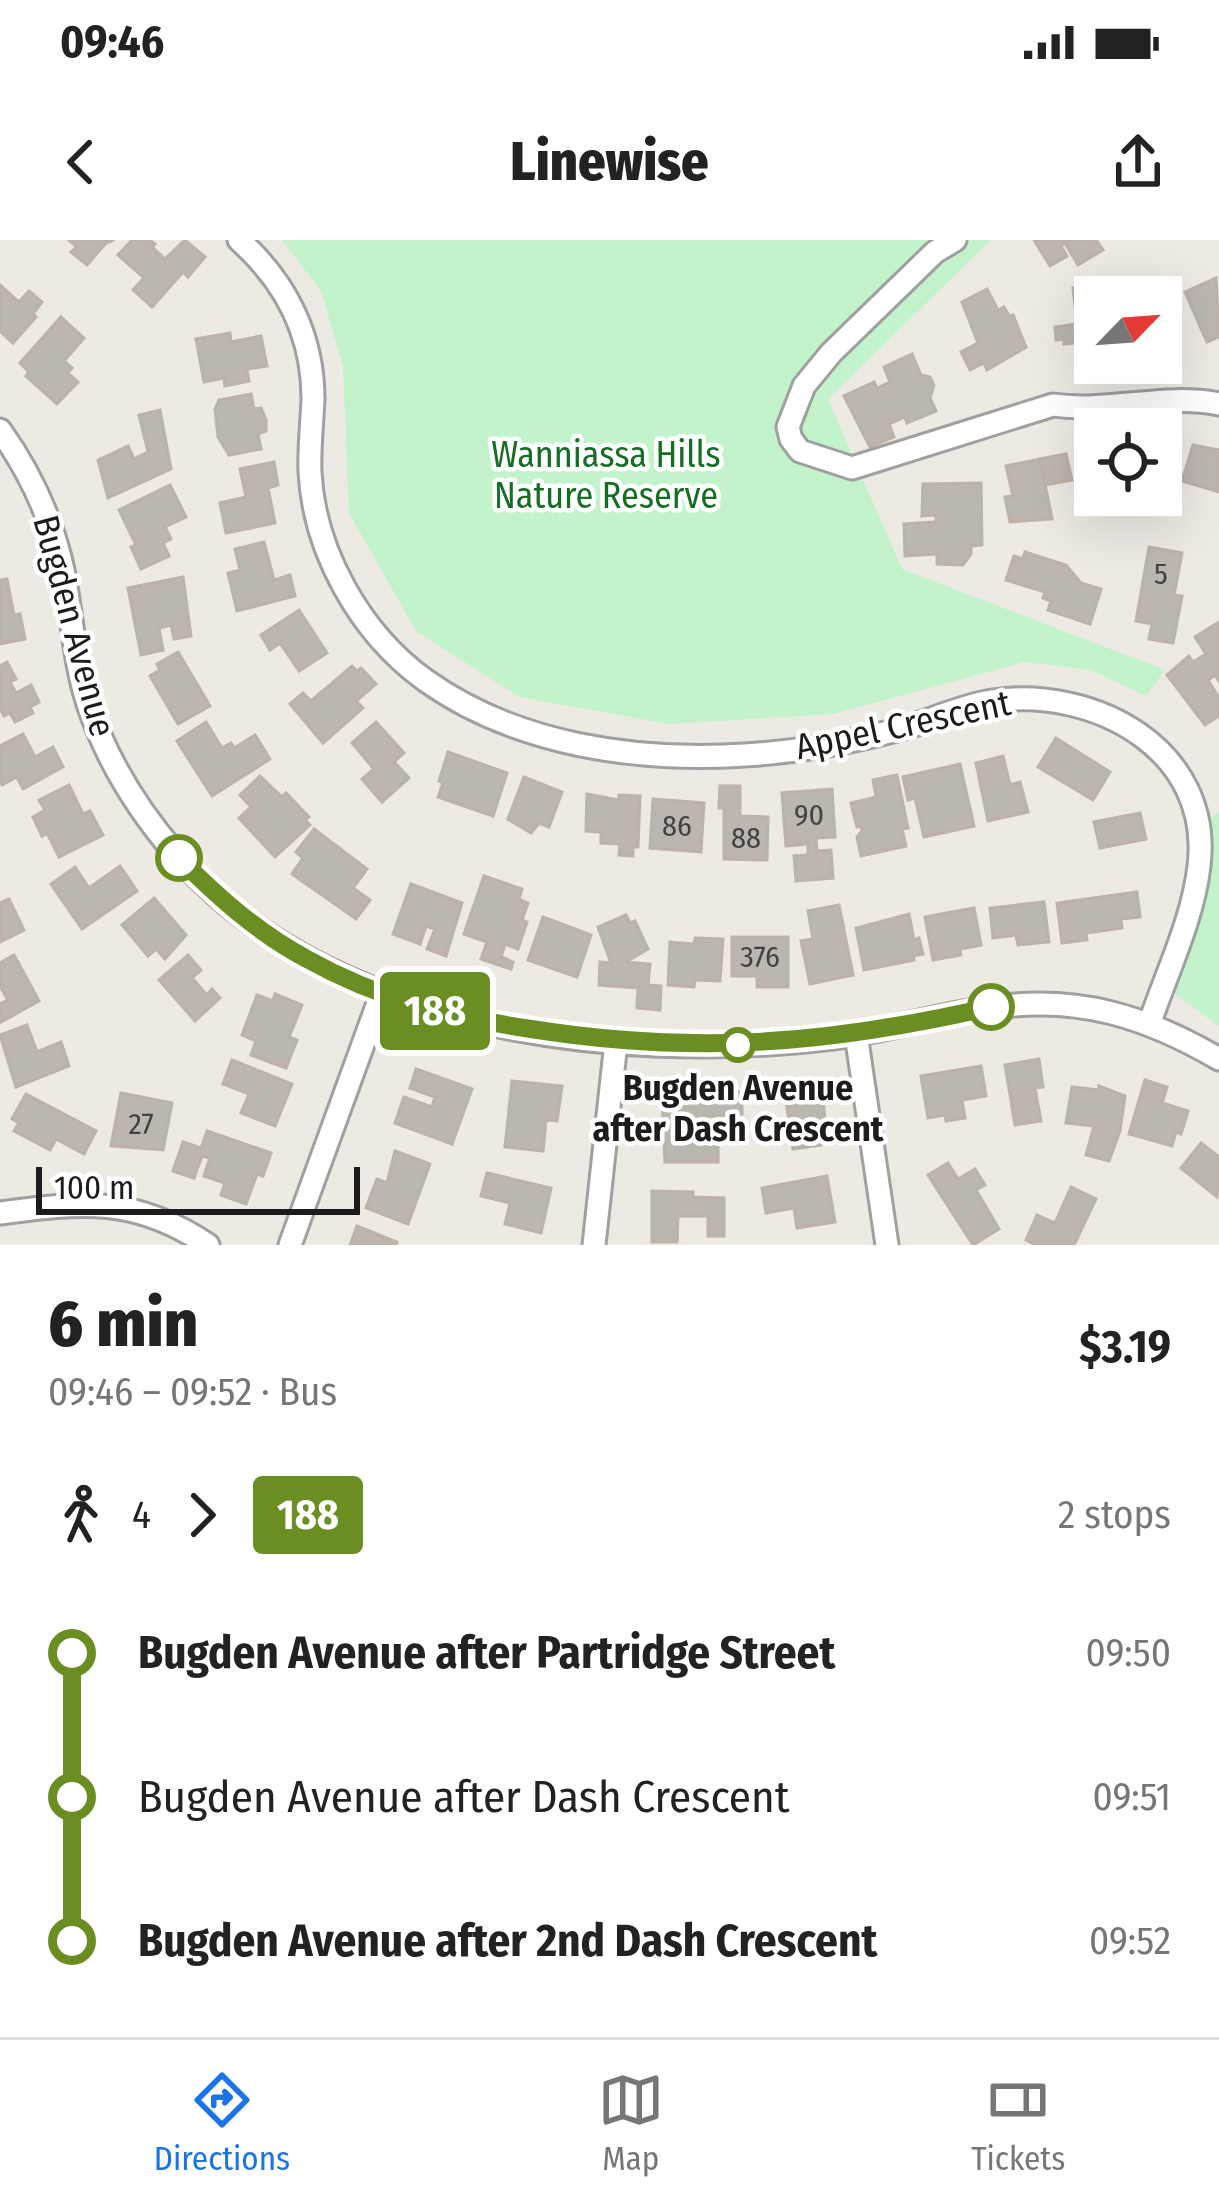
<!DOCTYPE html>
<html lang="en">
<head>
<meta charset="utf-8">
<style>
	:root { --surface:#fff; --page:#f2f2f2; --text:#222; --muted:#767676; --line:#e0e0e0; --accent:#1a73e8 }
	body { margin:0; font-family:"Fira Sans Condensed",sans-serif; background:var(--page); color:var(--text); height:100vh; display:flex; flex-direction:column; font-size:45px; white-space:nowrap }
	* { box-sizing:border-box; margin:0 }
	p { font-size:39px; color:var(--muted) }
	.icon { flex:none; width:66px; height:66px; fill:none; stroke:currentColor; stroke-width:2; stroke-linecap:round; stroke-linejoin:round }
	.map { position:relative; height:1005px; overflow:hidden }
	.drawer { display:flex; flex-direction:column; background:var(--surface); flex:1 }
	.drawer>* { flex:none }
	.badge { padding:0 24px; border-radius:9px; font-size:42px; line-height:78px }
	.needle { width:78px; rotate:65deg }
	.buttons { position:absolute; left:1074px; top:36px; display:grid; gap:24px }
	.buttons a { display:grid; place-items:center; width:108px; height:108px; border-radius:0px; background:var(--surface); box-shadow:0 12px 48px #0002; font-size:60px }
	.scale { position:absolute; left:36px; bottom:30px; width:324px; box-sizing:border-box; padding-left:12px; border:6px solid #1c1c1c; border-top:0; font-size:33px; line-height:42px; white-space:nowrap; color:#1c1c1c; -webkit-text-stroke:9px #fff; paint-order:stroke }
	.map>.badge { position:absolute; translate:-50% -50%; box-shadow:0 0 0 6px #fff }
	.legs { display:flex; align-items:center; gap:18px; height:132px; padding:0 48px; font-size:39px }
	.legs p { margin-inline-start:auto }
	.head { display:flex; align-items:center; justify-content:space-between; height:204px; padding:0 48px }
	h1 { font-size:66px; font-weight:800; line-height:90px }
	ul { padding:0 48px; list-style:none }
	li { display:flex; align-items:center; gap:42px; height:144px; font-size:45px }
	li i { display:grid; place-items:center; width:18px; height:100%; margin:0 15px; background:currentColor }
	li i::after { content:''; width:30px; height:30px; margin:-15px; border:9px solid; border-radius:50%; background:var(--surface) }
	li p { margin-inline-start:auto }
	li:first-child i { background:linear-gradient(#0000 50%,currentColor 0) }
	li:last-child i { background:linear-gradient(currentColor 50%,#0000 0) }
	.status { display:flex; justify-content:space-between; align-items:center; height:84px; padding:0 60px; background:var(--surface); direction:ltr }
	.status svg { height:33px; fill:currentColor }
	header { display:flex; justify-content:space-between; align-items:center; height:156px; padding:0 48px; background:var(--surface); font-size:54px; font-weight:800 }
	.tabs { display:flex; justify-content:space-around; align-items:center; height:168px; border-top:3px solid var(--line); background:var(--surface); font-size:33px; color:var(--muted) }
	.tabs a { display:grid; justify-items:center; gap:6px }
	.tabs .selected { color:var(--accent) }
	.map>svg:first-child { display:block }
	.park { fill:#c3f3cb }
	.building { fill:#bcb6b0; stroke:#bcb2a7; stroke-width:3 }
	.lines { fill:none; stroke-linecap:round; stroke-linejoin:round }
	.minor-casing { stroke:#a0a0a0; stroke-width:27 }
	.minor { stroke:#fff; stroke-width:21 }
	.line-1-casing { stroke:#fff; stroke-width:27 }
	.line-1 { stroke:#6b8e23; stroke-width:18 }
	.stop-1-dot { fill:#fff; stroke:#6b8e23; stroke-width:6 }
	.labels { text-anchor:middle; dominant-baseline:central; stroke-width:9; stroke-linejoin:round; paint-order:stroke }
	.number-label { font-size:30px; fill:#444241 }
	.park-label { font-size:36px; fill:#166e25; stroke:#fff }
	.street-label { font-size:36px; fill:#1c1c1c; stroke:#fff }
	.stop-label { font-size:36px; font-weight:bold; fill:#1c1c1c; stroke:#fff }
</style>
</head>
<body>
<div class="status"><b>09:46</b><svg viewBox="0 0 49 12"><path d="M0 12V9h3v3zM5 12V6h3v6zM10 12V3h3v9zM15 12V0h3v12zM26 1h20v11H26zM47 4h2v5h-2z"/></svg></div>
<header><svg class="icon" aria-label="back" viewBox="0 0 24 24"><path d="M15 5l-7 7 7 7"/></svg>Linewise<svg class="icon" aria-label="share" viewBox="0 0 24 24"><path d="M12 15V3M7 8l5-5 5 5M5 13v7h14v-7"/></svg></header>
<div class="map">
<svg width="1219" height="1005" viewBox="0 0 1219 1005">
	<rect width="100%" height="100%" fill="#eceae3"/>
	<g class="park">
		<polygon points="282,0 991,0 828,159 902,329 1165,430 1146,456 1091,430 1025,422 833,474 670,484 519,457 416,391 349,273 343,127 321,51"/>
		<polygon points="1219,573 1219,786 1172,752 1207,645 1205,581"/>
	</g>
	<g class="building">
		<polygon points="69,0 114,0 106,3 87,25 71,12 77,7"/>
		<polygon points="132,0 150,0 155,4 152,7 165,19 185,0 205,17 188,37 183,32 152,67 133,50 144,38 118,15"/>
		<polygon points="1034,0 1096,0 1103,10 1078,25 1065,3 1061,6 1067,16 1050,26"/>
		<polygon points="1216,38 1219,97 1207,102 1185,52"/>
		<polygon points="1127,42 1129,57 1095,57 1095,117 1090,101 1064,104 1064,99 1056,100 1055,87 1077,84 1073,48"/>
		<polygon points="0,45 19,62 29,51 42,62 33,74 36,77 13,103 0,91"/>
		<polygon points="987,49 998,70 1004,67 1010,77 1013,75 1026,107 987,130 984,123 970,130 961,112 978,103 962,62"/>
		<polygon points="61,77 84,98 64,121 72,128 68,133 78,142 57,164 26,136 29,132 20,123"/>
		<polygon points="230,93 231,102 261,96 267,126 247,129 249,141 225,146 224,138 204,142 196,99"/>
		<polygon points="912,114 921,135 930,137 934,145 930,158 936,171 907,183 905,177 889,184 894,197 870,207 844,156 874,142 877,148 890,142 884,127"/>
		<polygon points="251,154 254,169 261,168 266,180 266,191 258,194 261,209 229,215 218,197 215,169 219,160"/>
		<polygon points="160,170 171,229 108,258 98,220 128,206 134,219 148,212 139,175"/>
		<polygon points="1095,201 1095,255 1114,255 1115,260 1090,264 1081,210"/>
		<polygon points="1193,205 1219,210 1219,252 1182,241"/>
		<polygon points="1066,214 1072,240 1045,245 1040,219"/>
		<polygon points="1040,219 1052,279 1010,282 1005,257 1013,256 1006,226"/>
		<polygon points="274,222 278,245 268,248 275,283 226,293 220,263 246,257 240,229"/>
		<polygon points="981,243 982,305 971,306 971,314 963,325 937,324 937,314 905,316 904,284 936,282 936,275 922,276 923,244"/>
		<polygon points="170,245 186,277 165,287 171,299 163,303 169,316 141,329 131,307 136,305 119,270"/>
		<polygon points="264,302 274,340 290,335 295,356 237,371 228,333 240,330 235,309"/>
		<polygon points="1149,307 1182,313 1174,355 1182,356 1173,403 1149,399 1152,384 1136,381"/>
		<polygon points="1025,312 1066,325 1081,343 1101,349 1090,384 1048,370 1051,361 1043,358 1045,352 1006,340 1014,316 1023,319"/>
		<polygon points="183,337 191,396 174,399 171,385 159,388 163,410 141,415 128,348"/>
		<polygon points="7,339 14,375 20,374 25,399 0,404 0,340"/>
		<polygon points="299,370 327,413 299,431 280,403 270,410 261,395"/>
		<polygon points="1219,382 1219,441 1215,435 1208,440 1219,458 1219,476 1205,485 1167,435 1189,416 1193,422 1206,414 1195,397"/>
		<polygon points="178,412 210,466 178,484 150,436 160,430 157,424"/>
		<polygon points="7,422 16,439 10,442 16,453 31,445 39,462 30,467 33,473 15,482 10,473 4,476 0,469 0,426"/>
		<polygon points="352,426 357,431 361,428 376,444 356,461 363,468 323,503 290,464 303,453 311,461"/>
		<polygon points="206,482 222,508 231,503 234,508 255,495 270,519 212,556 177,501"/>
		<polygon points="376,482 404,513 394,522 409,538 382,562 362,539 374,529 352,503"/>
		<polygon points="23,494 35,517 53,507 63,527 23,549 17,537 2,545 0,541 0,506"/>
		<polygon points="1056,498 1110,532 1093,560 1038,527"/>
		<polygon points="448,512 507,533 493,576 438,557 443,543 439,541"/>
		<polygon points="1003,516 1010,545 1020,542 1028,572 988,581 976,523"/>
		<polygon points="960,524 974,586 924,597 915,558 908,560 903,537"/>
		<polygon points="897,535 908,588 902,589 906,606 861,616 857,597 862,591 861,586 857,587 851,563 876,557 873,540"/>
		<polygon points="260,536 282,557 286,553 309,577 305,580 310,585 275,617 239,578 251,567 240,555"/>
		<polygon points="524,537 562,552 549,587 539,583 531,593 508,579"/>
		<polygon points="69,545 83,574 90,571 103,595 59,617 47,593 42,596 33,577 45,570 39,560"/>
		<polygon points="720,546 740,546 740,576 768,577 767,620 724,619 724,568 719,568"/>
		<polygon points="832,549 835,597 816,598 817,611 831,610 833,638 796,641 794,616 808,615 808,604 786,606 782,553"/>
		<polygon points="587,554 619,560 619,555 640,556 638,607 633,607 633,616 619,615 620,604 601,603 601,592 586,591"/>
		<polygon points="653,559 704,563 701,612 650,608"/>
		<polygon points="1140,573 1146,599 1100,608 1094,582"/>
		<polygon points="314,589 367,629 353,648 370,660 356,679 292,634 303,618 296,612"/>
		<polygon points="120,626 137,651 82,689 51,644 75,627 89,648"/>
		<polygon points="484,636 522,649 519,659 528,663 522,680 527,682 518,709 505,704 501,717 513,722 511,729 481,719 487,702 464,694"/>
		<polygon points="411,644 462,663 446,716 427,709 435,689 426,686 420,704 393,694"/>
		<polygon points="1137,652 1140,677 1121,679 1122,688 1086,693 1087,700 1062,703 1057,663"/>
		<polygon points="154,658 186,695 165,719 156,709 148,716 122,685"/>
		<polygon points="9,659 24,690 0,702 0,663"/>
		<polygon points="1044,662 1049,702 1018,705 1016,695 993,698 990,668"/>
		<polygon points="839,665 853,735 810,744 801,701 813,699 808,671"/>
		<polygon points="974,668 981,705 960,709 961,715 933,720 925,677"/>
		<polygon points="909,674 914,700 919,698 923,714 913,716 914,720 864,730 856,688"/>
		<polygon points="626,675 630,683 635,681 648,709 626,722 650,724 648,745 661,746 660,770 637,768 638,748 599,745 600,722 611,723 598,687"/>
		<polygon points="543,677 591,695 577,737 528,720"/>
		<polygon points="732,697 788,697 788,747 757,747 757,736 732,736"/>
		<polygon points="695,698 723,699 720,741 695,740 694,747 668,745 670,702 694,704"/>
		<polygon points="14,715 39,761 1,782 0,764 8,760 0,746 0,723"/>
		<polygon points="188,715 201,730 192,738 207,755 212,749 220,758 195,781 159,740"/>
		<polygon points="275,754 302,765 289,797 297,800 286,828 251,815 256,801 242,795 257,755 273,761"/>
		<polygon points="27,785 37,812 61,802 69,826 16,847 0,795"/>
		<polygon points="1039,819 1043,847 1035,848 1041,881 1015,885 1005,825"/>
		<polygon points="232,820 292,844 275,886 241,873 249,854 223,844"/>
		<polygon points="981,826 986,856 962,860 965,878 946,881 945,875 928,878 921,836"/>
		<polygon points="416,829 472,849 452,904 395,883 404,857 432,867 435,857 410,848"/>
		<polygon points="1145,840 1167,847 1162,863 1188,871 1181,894 1176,892 1172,906 1129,894"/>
		<polygon points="512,841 562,846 557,881 546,880 543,911 505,907"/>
		<polygon points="1099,846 1125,856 1120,891 1109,921 1086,915 1094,886 1066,883 1072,847 1099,850"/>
		<polygon points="821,848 825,878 817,879 821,905 793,909 785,853"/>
		<polygon points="704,852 742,852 742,874 703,877 703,892 718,892 718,922 665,922 662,858 704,859"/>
		<polygon points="121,853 172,863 163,910 111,906"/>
		<polygon points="26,854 96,891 84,914 56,899 50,910 14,891 19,883 12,879"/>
		<polygon points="207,891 271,913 263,936 257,934 246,964 221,955 225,943 204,936 210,918 202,916 194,938 173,931 183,902 201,908"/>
		<polygon points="1201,903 1219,917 1217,957 1181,928"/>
		<polygon points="395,911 430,924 408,984 366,968 377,939 387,943"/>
		<polygon points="948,923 958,939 975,929 985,945 976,950 999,989 973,1005 928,935"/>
		<polygon points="487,933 551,948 541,993 505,984 510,963 481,956"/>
		<polygon points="827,936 835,982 797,988 794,968 766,973 762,948"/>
		<polygon points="1071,947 1096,959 1074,1005 1036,1005 1026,1000 1037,975 1055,983"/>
		<polygon points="652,951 693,952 693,957 724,958 724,996 708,996 708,976 678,976 677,1002 652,1002"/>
		<polygon points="357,986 397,1002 396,1005 350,1005"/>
	</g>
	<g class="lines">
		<g class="minor-casing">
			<g id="minor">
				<path d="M239,0C286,42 313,96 313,159C312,183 309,208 310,232C314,311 360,393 425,440C516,505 636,522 745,515C796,512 848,503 897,490C929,482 959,466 992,461C1095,446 1213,510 1199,626C1193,679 1167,732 1150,782"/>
				<path d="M955,0L935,12L831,113L804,146L788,187L791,199L800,211L852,228L1053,165C1109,173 1163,153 1219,164"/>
				<path d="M0,190C30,232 52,280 63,330C72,375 74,421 88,464C106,518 138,570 175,613C325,789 616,825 833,798C887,791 940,774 994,767C1080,756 1145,776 1219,819"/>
				<polyline points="856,794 887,1005"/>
				<path d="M0,973C82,962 135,956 208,1005"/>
				<polyline points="290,1005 381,755"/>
				<polyline points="594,1005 616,802"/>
			</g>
		</g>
		<use href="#minor" class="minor"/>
	</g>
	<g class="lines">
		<g class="line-1-casing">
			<path id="line-1" d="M179,618C218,657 258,693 307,719C378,759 452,777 531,789C696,815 829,804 991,767"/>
		</g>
		<use href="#line-1" class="line-1"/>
	</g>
	<g class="stop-1-dot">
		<circle cx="179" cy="618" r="21"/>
		<circle cx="991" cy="767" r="21"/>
		<circle cx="738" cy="805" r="15"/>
	</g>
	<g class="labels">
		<g class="number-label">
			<text x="1161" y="334">5</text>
			<text x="809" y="575">90</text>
			<text x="677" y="586">86</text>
			<text x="746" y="598">88</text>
			<text x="760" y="717">376</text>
			<text x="141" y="884">27</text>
		</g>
		<g class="park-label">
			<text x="606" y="215">Wanniassa Hills<tspan x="606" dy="41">Nature Reserve</tspan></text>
		</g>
		<g class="street-label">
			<text transform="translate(74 386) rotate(75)">Bugden Avenue</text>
			<text transform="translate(903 485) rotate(-12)">Appel Crescent</text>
		</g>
		<g class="stop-label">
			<text x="738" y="848">Bugden Avenue<tspan x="738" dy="41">after Dash Crescent</tspan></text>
		</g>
	</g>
</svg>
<div class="buttons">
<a><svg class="needle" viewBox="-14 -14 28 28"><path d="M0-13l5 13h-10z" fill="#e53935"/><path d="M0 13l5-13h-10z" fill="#767676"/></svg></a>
<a><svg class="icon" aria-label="locate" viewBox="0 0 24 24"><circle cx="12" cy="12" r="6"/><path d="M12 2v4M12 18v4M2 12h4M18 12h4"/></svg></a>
</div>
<div class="scale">100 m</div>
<b class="badge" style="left:435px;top:771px;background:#6b8e23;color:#fff">188</b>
</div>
<section class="drawer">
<div class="head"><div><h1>6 min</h1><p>09:46 – 09:52 · Bus</p></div><b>$3.19</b></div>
<div class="legs"><svg class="icon" aria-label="walk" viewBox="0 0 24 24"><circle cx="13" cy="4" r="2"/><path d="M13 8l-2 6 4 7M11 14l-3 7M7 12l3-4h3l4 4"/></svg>4<svg class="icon" aria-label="forward" viewBox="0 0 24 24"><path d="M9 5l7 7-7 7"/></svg><b class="badge" style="background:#6b8e23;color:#fff">188</b><p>2 stops</p></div>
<ul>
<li><i style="color:#6b8e23"></i><b>Bugden Avenue after Partridge Street</b><p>09:50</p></li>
<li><i style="color:#6b8e23"></i><span>Bugden Avenue after Dash Crescent</span><p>09:51</p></li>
<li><i style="color:#6b8e23"></i><b>Bugden Avenue after 2nd Dash Crescent</b><p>09:52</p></li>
</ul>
</section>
<nav class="tabs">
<a class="selected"><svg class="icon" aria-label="directions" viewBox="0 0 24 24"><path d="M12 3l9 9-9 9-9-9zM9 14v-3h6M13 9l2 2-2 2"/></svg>Directions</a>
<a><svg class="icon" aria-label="map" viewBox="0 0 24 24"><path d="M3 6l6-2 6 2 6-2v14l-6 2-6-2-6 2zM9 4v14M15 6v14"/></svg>Map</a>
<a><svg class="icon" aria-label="tickets" viewBox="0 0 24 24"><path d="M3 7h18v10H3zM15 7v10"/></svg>Tickets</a>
</nav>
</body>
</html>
